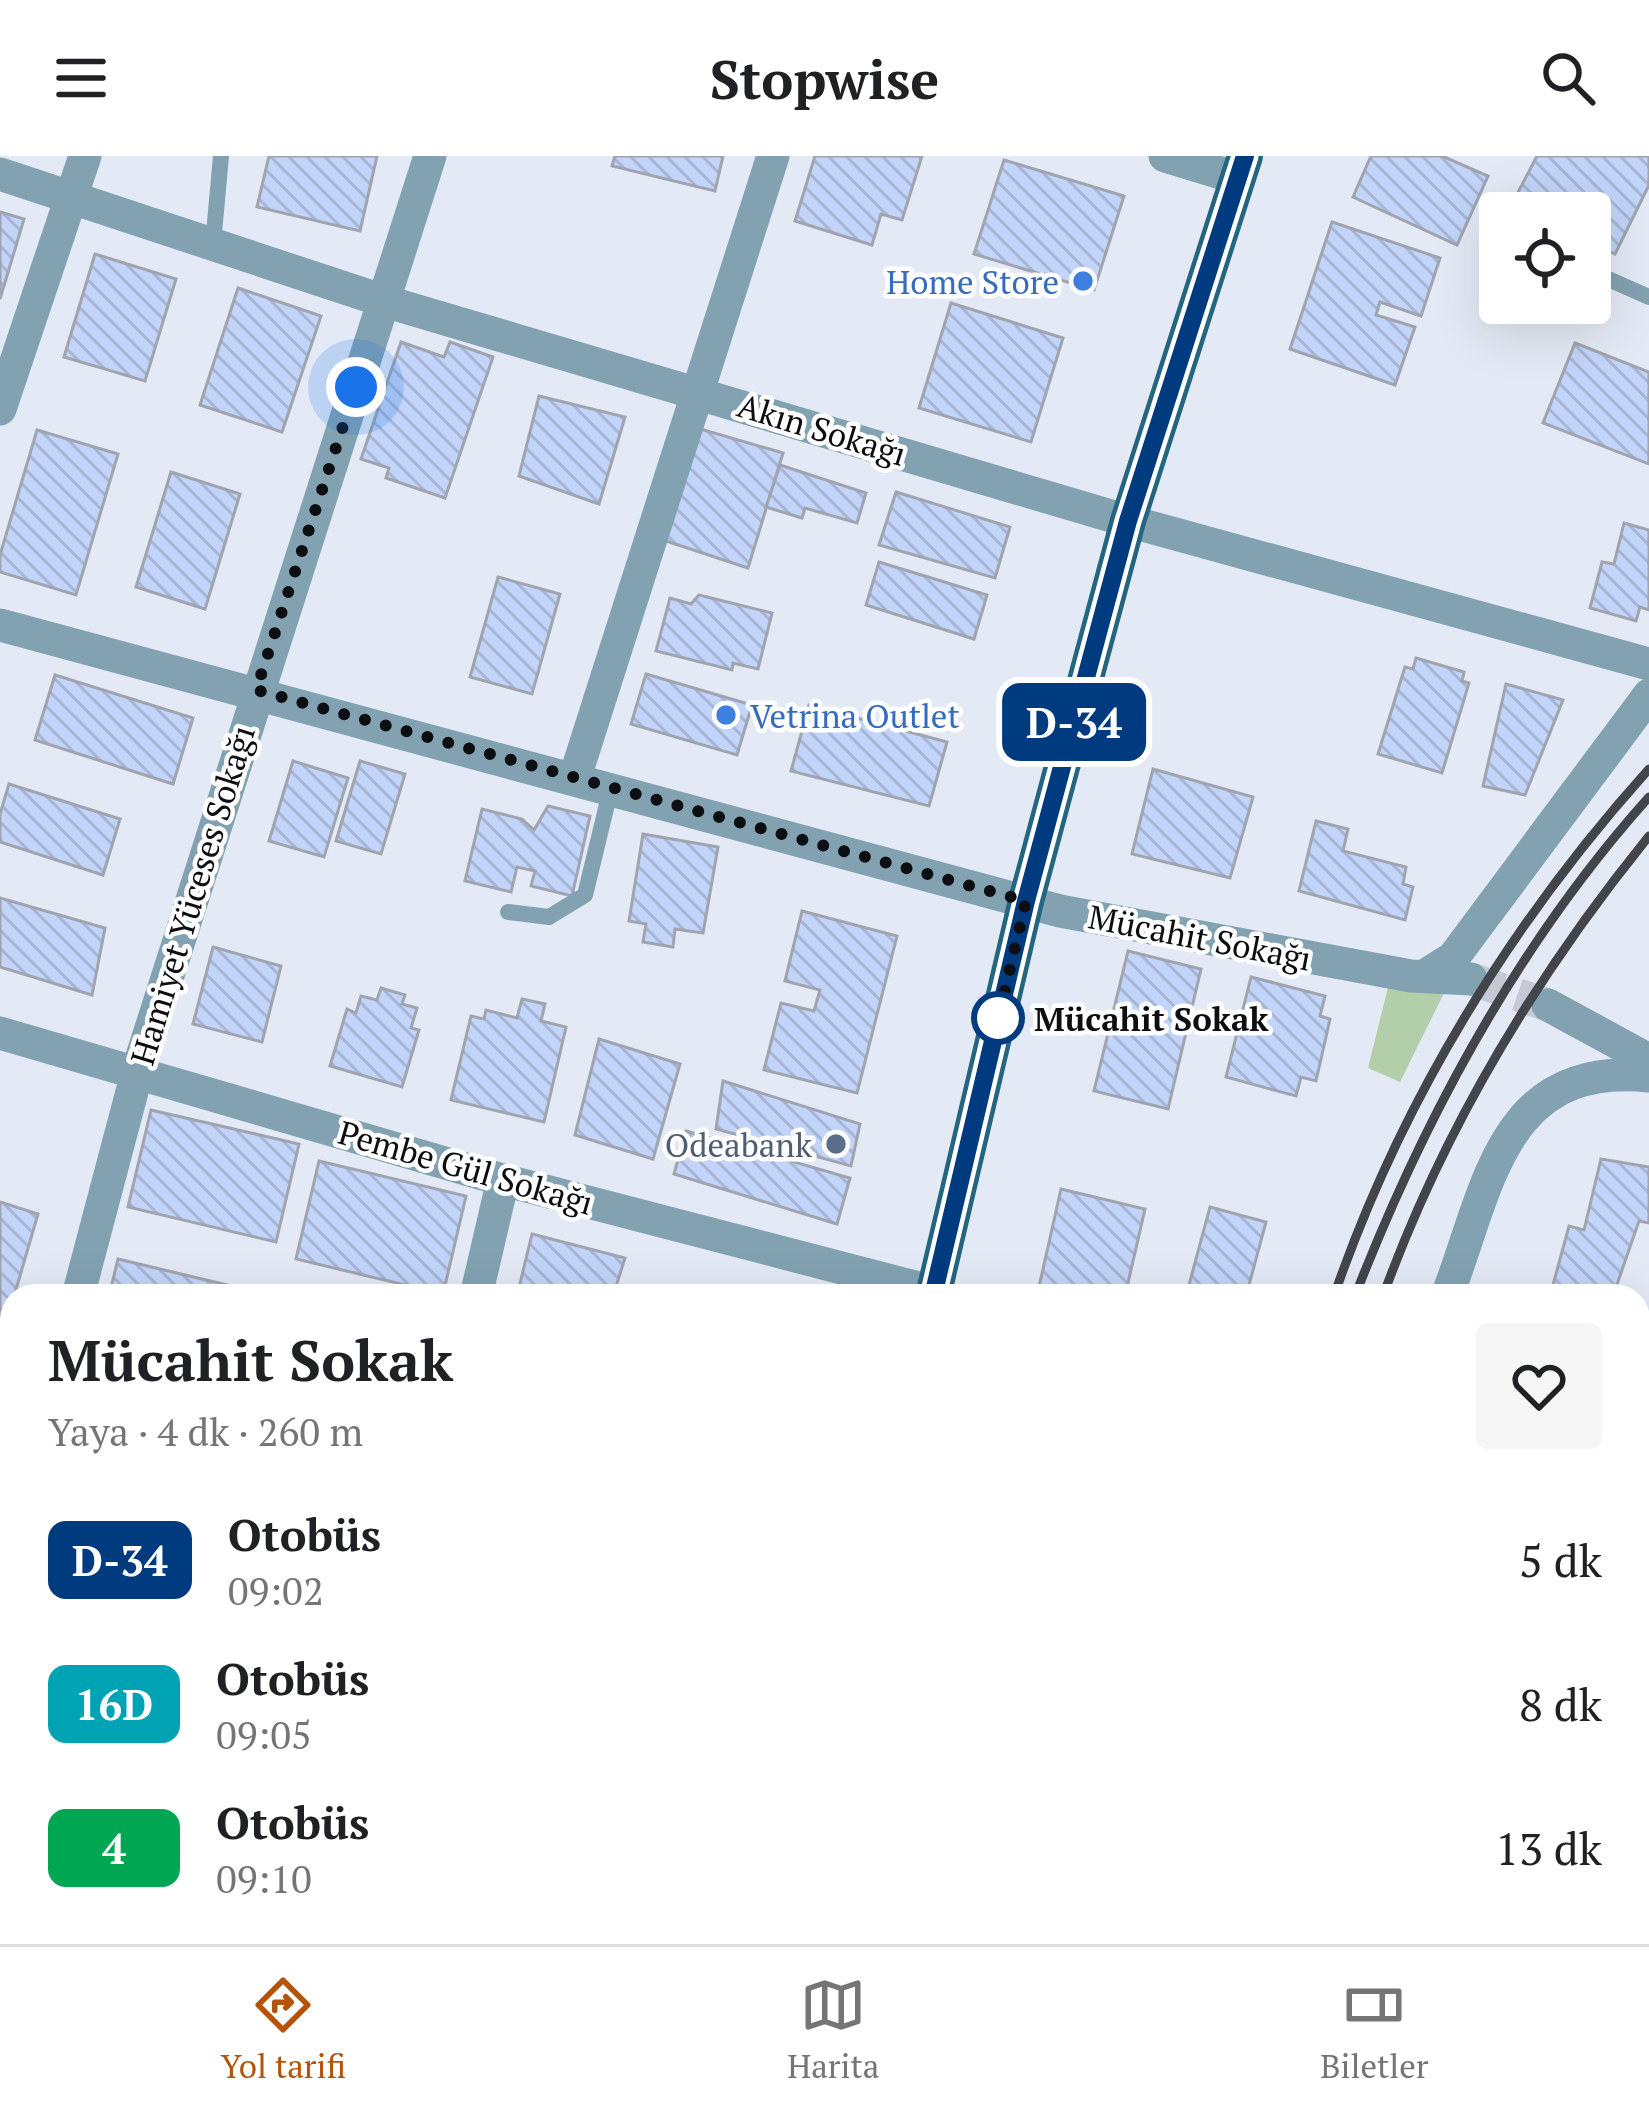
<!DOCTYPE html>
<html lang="tr">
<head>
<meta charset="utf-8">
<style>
	:root { --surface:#fff; --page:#f6f6f6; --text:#202124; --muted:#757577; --line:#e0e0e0; --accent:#b45309 }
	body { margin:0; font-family:"PT Serif",serif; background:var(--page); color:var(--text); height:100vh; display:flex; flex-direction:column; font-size:45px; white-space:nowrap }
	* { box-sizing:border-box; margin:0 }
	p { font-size:39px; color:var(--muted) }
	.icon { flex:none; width:66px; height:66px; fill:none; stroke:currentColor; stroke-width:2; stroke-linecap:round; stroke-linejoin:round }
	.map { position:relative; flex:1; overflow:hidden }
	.panel { position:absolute; left:0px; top:1128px; width:1650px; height:660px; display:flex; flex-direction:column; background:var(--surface); border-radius:36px 36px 0 0; box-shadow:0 12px 48px #0002 }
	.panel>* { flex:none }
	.badge { padding:0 24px; border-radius:18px; font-size:42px; line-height:78px }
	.buttons { position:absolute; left:1479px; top:36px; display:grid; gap:24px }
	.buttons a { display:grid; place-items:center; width:132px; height:132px; border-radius:12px; background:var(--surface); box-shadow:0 12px 48px #0002; font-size:60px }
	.you { position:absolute; width:60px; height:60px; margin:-30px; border:9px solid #fff; border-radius:50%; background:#1a73e8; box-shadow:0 0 0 18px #1a73e833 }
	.map>.badge { position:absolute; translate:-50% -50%; box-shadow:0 0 0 6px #fff }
	.round { display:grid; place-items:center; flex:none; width:126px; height:126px; border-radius:12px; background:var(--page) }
	.summary { display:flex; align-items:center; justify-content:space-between; height:204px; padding:0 48px }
	h1 { font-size:57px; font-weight:800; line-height:90px }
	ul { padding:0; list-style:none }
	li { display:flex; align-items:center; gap:36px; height:144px; padding:0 48px }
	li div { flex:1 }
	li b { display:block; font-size:45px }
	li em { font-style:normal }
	li .badge { min-width:132px; font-weight:700; text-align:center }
	header { display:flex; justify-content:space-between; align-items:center; height:156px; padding:0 48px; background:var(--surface); font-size:54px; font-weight:800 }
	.dock { display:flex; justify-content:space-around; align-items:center; height:168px; border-top:3px solid var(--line); background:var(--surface); font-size:33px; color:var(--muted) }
	.dock a { display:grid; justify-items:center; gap:6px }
	.dock .selected { color:var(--accent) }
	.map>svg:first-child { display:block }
	.park { fill:#b3cfaa }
	.building { fill:url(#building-back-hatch); stroke:#9fa4af; stroke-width:3 }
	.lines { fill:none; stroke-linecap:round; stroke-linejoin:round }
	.street-tunnel { stroke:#c4c9d3; stroke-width:33; stroke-dasharray:33 16; stroke-linecap:butt }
	.lane { stroke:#83a2b1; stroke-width:16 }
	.street { stroke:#83a2b1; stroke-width:33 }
	.primary { stroke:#246580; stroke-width:36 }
	.rail { stroke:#42454a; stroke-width:9 }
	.line-casing { stroke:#fff; stroke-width:27 }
	.line { stroke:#003b80; stroke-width:18 }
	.walk { stroke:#0c0e11; stroke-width:12; stroke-dasharray:0 21.6 }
	.shop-dot { fill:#3f7fe0; stroke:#fff; stroke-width:4.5 }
	.stop-dot { fill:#fff; stroke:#003b80; stroke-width:6 }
	.service-dot { fill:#5c6f8a; stroke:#fff; stroke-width:4.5 }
	.labels { text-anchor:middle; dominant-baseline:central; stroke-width:9; stroke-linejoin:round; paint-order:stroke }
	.shop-label { font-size:33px; fill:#366cbe; stroke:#fff; text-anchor:end }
	.street-label { font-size:33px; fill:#0c0e11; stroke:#fff }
	.stop-label { font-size:33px; font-weight:bold; fill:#0c0e11; stroke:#fff; text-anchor:start }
	.service-label { font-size:33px; fill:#4e5e75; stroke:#fff; text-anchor:end }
</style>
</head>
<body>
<header><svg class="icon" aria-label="menu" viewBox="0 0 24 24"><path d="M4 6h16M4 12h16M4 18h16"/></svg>Stopwise<svg class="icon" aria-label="search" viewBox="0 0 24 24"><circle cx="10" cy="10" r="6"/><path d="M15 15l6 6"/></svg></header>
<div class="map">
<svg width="1649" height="1788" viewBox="0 0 1649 1788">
	<defs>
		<pattern id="building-back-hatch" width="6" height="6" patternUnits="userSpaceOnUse" patternTransform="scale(3)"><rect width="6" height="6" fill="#c2d4f9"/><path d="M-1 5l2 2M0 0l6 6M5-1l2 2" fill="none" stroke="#a6b5d4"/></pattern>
	</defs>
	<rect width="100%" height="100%" fill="#e4eaf5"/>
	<polygon class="park" points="1390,823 1444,837 1400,926 1368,912"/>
	<g class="building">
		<polygon points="269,0 377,0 360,75 257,51"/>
		<polygon points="615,0 723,0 715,35 612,10"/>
		<polygon points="815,0 922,0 902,64 881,58 872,89 795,65"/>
		<polygon points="1371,0 1442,0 1488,20 1457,89 1353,41"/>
		<polygon points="1537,0 1649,0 1649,29 1615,98 1590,86 1590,57 1530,57 1512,48"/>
		<polygon points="1004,4 1124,40 1094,134 974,98"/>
		<polygon points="0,56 24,63 0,143"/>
		<polygon points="1332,66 1440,102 1421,160 1380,146 1376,159 1415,171 1395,229 1290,193"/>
		<polygon points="95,98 176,123 145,225 64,201"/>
		<polygon points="238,132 321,160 282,276 200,249"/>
		<polygon points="951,147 1063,182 1031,286 919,252"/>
		<polygon points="401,186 444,201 450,186 493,201 445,342 386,322 389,312 361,303"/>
		<polygon points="1575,187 1649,216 1649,308 1543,267"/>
		<polygon points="539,240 625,261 599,348 519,320"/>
		<polygon points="697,272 783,297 748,412 663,384"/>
		<polygon points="37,274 118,298 76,439 0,416 0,399"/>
		<polygon points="780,309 866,337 857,367 805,352 802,362 766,351"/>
		<polygon points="171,316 240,338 205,453 136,431"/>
		<polygon points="896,336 1010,371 995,422 879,389"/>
		<polygon points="1624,367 1649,374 1649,454 1640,451 1636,465 1590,452 1602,406 1614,408"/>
		<polygon points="879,406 987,439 974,483 866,449"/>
		<polygon points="498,421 560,438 532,538 470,521"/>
		<polygon points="699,439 772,457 758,513 733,507 732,514 656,495 670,442 691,448"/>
		<polygon points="1416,502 1464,516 1462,525 1469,527 1442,617 1378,598 1405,511 1413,513"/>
		<polygon points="646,518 752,549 737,599 631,568"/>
		<polygon points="55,519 193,562 173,628 35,584"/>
		<polygon points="1506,528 1563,544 1525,639 1483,630"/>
		<polygon points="809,549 947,586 929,650 791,615"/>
		<polygon points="293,605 348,622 324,701 269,685"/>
		<polygon points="360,605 405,618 381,698 336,685"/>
		<polygon points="1153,613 1253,641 1230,722 1132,698"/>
		<polygon points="9,628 120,663 103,719 0,686 0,658"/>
		<polygon points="548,650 590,660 572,740 531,730 535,715 517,711 511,736 465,725 482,653 522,663 534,674"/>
		<polygon points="1316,665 1348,673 1343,695 1406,711 1403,728 1413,731 1405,764 1299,735"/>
		<polygon points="643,678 718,691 703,777 675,773 673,791 643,786 646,768 629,765"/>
		<polygon points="0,742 105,772 92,839 0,811"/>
		<polygon points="802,755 897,780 857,937 764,914 781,847 814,855 820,834 785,825"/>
		<polygon points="213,791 281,810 262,886 193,868"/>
		<polygon points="1128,795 1201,813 1168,953 1094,935"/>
		<polygon points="1251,821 1325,840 1320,860 1330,863 1316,925 1301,921 1296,940 1226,921"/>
		<polygon points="381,832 405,839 402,848 417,852 411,872 419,874 402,931 330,910 347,853 356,857 361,840 377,844"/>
		<polygon points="522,843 545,848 541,865 566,871 544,966 451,944 471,860 484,863 486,854 517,862"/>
		<polygon points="599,883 680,908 653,1003 575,979"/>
		<polygon points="723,925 860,968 851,1010 716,973"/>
		<polygon points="151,954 299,988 276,1086 128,1051"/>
		<polygon points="686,975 850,1022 837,1068 674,1018"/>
		<polygon points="1601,1003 1649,1011 1649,1067 1639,1065 1613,1140 1550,1140 1569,1070 1584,1074"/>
		<polygon points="319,1005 466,1040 443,1138 296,1103"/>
		<polygon points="1061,1033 1145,1053 1125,1140 1076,1140 1039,1131"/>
		<polygon points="0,1046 38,1058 8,1161 0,1159"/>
		<polygon points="1210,1051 1266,1066 1246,1140 1186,1140"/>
		<polygon points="532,1078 625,1102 613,1140 517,1140"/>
		<polygon points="118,1103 265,1138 264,1140 109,1140"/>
		<polygon points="0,1622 12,1626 12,1682 0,1678"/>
		<polygon points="1640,1648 1649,1651 1649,1716 1638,1714"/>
		<polygon points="149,1776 272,1776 274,1777 271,1788 146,1788"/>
		<polygon points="366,1776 459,1776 457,1785 448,1788 375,1788 364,1785"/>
		<polygon points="587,1776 685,1776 682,1788 584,1788"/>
		<polygon points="937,1776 1116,1776 1121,1777 1119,1788 987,1788"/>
	</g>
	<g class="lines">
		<polyline class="street-tunnel" points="1471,823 1548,849"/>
		<g class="lane">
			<polyline points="213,88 221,0"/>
			<polyline points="1590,115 1649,141"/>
			<polyline points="508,756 549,761 585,739 611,632"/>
		</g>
		<g class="street">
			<polyline points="1165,0 1237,22"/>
			<polyline points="0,18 384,145 1128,365 1649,508"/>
			<polyline points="0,253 85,0"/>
			<polyline points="0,469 1060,755 1411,820 1471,823"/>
			<polyline points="575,621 773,0"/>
			<polyline points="1429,817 1453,802 1649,539"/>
			<polyline points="1548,849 1649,904"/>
			<polyline points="0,877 503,1024 934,1136"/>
			<polyline points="78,1140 138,913 430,0"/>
			<polyline points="476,1140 503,1024"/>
			<path d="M1447,1140C1489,1031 1501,905 1649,920"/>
			<polyline points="0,1238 12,1242"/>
			<polyline points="0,1421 12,1380"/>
			<polyline points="1201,1776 1202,1788"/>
			<polyline points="1374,1776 1375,1788"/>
			<polyline points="324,1788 327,1776"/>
		</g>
		<g class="primary">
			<polyline points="933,1140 1026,745 1128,365 1245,0"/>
			<polyline points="779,1788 782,1776"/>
		</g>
		<g class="rail">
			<path d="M1334,1140C1401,945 1512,765 1649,613"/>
			<path d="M1355,1140C1425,960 1519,786 1649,641"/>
			<path d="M1383,1140C1444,972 1537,818 1649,680"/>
			<polyline points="1254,1776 1255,1788"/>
			<polyline points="1274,1776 1275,1788"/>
			<polyline points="1299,1776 1300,1788"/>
		</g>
	</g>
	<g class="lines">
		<g class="line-casing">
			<polyline id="line" points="933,1140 1026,745 1128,365 1245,0"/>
		</g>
		<use href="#line" class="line"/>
		<polyline class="walk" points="356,231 256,534 1026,745 994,880 998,862"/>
	</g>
	<g class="shop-dot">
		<circle cx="1083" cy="125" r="12"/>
		<circle cx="726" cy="559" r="12"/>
	</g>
	<circle class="stop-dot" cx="998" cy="862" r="24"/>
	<circle class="service-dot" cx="836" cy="988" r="12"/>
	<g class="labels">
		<g class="shop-label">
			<text x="1059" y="125">Home Store</text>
			<text x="750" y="559" text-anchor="start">Vetrina Outlet</text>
		</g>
		<g class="street-label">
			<text transform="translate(822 273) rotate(17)">Akın Sokağı</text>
			<text transform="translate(192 739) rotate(-73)">Hamiyet Yüceses Sokağı</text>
			<text transform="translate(1200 781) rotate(11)">Mücahit Sokağı</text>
			<text transform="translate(466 1011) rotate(16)">Pembe Gül Sokağı</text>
		</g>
		<g class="stop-label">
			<text x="1034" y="862">Mücahit Sokak</text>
		</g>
		<g class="service-label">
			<text x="812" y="988">Odeabank</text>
		</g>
	</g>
</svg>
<div class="buttons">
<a><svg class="icon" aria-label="locate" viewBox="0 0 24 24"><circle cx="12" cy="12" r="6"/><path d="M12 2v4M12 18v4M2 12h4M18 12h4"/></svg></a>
</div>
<div class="you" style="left:356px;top:231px"></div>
<b class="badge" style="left:1074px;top:566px;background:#003b80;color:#fff">D-34</b>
<section class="panel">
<div class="summary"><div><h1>Mücahit Sokak</h1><p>Yaya · 4 dk · 260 m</p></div><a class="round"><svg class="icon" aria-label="heart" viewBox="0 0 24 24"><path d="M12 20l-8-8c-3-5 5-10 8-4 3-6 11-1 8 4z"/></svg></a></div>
<ul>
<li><span class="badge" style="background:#003b80;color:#fff">D-34</span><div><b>Otobüs</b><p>09:02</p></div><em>5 dk</em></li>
<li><span class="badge" style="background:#00a3b4;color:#fff">16D</span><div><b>Otobüs</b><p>09:05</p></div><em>8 dk</em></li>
<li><span class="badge" style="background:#00a651;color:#fff">4</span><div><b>Otobüs</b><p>09:10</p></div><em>13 dk</em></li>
</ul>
</section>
</div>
<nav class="dock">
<a class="selected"><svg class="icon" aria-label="directions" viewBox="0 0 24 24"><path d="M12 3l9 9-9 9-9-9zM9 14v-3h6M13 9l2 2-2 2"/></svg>Yol tarifi</a>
<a><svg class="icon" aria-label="map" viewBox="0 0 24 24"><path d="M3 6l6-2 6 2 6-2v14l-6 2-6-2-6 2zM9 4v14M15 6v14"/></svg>Harita</a>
<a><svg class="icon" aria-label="tickets" viewBox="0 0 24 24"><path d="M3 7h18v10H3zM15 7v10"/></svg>Biletler</a>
</nav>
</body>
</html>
